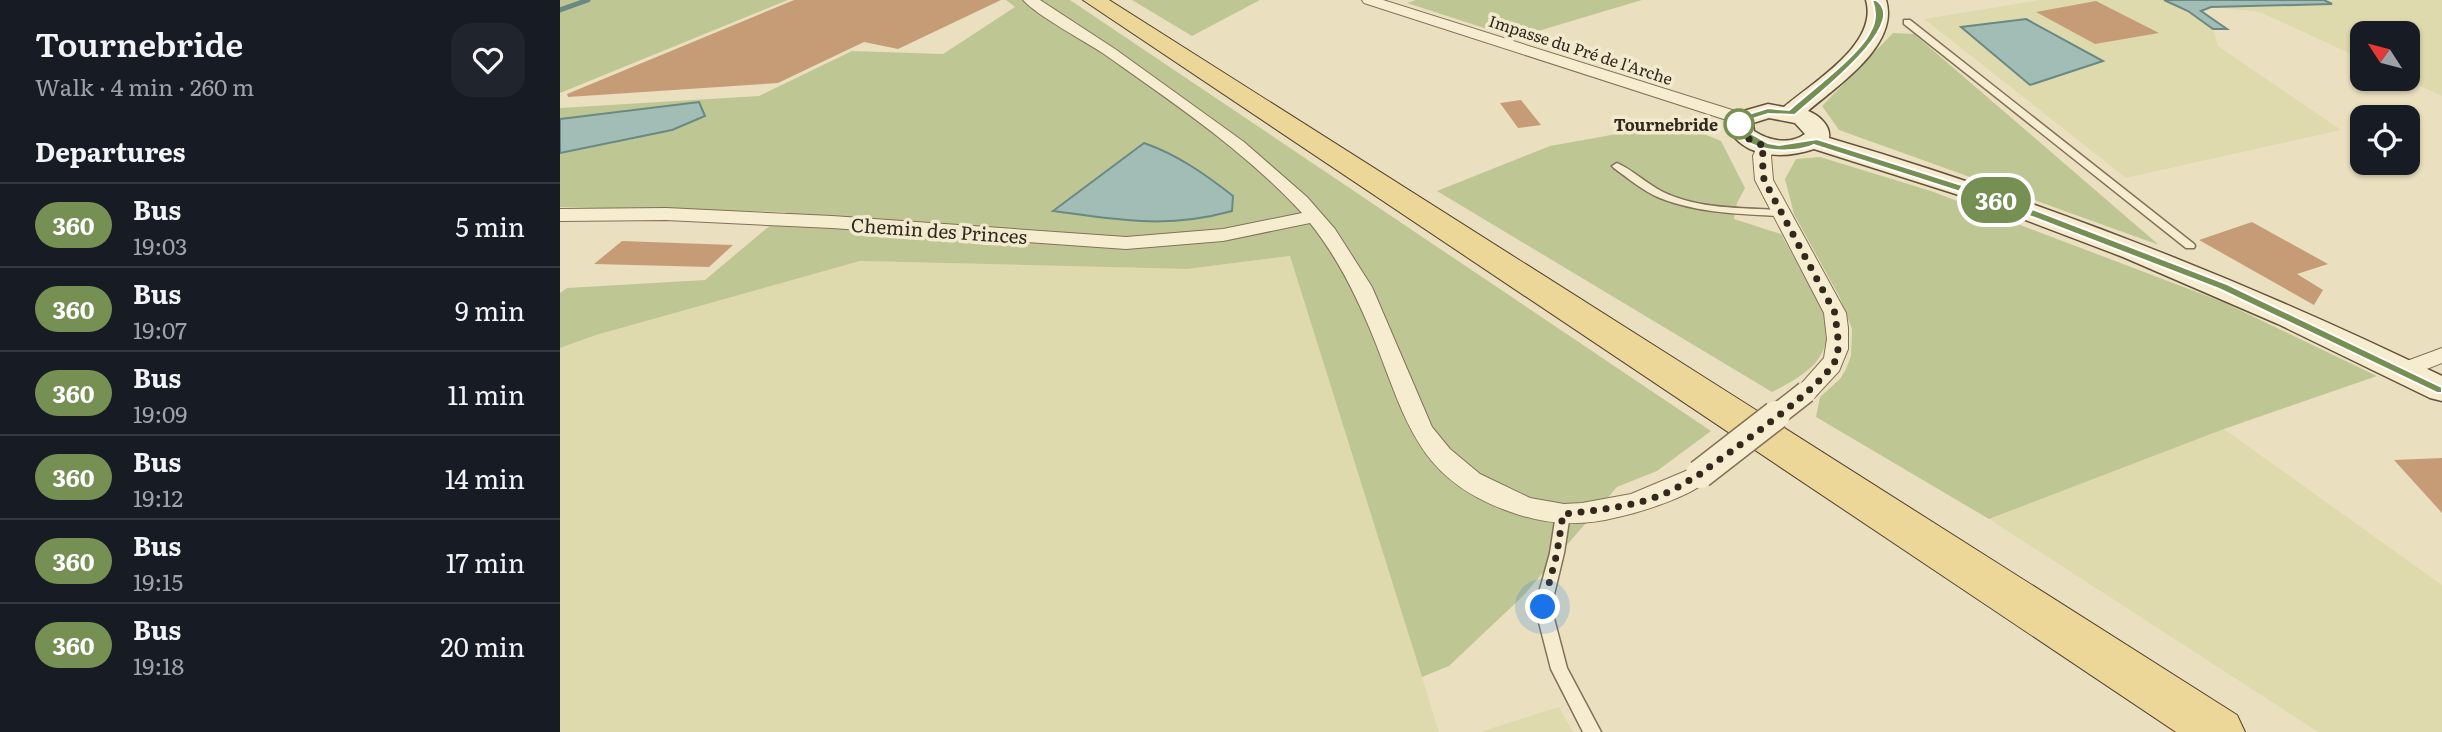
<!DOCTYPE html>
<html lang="en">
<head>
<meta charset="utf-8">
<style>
	:root { --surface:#171b24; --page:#20242c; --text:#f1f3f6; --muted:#9ea1a6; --line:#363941 }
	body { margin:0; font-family:Literata,serif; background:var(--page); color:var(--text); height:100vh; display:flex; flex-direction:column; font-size:26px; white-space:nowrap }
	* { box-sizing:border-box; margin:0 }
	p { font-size:23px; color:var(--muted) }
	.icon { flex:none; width:38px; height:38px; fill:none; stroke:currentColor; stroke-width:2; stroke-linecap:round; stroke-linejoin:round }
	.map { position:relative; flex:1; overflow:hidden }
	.sheet { display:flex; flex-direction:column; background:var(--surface); width:560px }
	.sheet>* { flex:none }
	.badge { padding:0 14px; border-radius:23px; font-size:24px; line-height:46px }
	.needle { width:46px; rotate:306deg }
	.fabs { position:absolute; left:1790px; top:21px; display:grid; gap:14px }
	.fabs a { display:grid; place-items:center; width:70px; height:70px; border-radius:14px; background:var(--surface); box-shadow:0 2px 5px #0004; font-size:35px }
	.you { position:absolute; width:35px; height:35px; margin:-18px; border:5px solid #fff; border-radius:50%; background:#1a73e8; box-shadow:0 0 0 10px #1a73e833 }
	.map>.badge { position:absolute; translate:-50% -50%; box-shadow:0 0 0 4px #fff }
	h2 { padding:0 35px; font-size:26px; line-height:63px }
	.round { display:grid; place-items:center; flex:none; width:74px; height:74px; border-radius:21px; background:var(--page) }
	.headline { display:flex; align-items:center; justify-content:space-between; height:119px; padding:0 35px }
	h1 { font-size:33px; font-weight:600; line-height:52px }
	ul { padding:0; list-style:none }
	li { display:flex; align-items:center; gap:21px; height:84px; padding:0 35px; border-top:2px solid var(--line) }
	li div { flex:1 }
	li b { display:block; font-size:26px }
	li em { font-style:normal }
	li .badge { min-width:77px; font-weight:700; text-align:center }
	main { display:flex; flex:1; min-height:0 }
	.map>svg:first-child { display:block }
	.farmland { fill:#dfdaad }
	.green { fill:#bec794 }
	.water { fill:#a2bcb6; stroke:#6a8983; stroke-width:2 }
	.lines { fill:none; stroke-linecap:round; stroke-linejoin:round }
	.stream { stroke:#6a8983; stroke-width:5 }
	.building { fill:#c69c77 }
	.lane-casing { stroke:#827159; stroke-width:3 }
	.street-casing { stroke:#827159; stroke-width:2 }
	.secondary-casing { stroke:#63523c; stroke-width:3 }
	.primary-casing { stroke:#4f3f2d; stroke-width:2 }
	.lane { fill:#f6edd1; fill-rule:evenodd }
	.street { fill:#f6edd1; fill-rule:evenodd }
	.secondary { fill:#f6edd1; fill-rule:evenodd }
	.primary { fill:#ecd698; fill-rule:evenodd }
	.street-bridge-far1-casing { stroke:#827159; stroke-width:24; stroke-linecap:butt }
	.street-bridge-casing { stroke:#827159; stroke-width:31; stroke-linecap:butt }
	.street-bridge-far1 { stroke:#f6edd1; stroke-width:21 }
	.street-bridge { stroke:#f6edd1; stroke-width:28 }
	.line { fill:#768f53; stroke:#fff; stroke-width:2 }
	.walk { stroke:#32281c; stroke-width:7; stroke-dasharray:0 12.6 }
	.stop-dot { fill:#fff; stroke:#768f53; stroke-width:3.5 }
	.labels { text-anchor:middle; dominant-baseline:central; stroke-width:7; stroke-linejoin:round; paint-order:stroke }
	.far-street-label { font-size:16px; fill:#32281c; stroke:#f2eace }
	.far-stop-label { font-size:16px; font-weight:bold; fill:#32281c; stroke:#f2eace; text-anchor:end }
	.street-label { font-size:19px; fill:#32281c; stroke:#f2eace }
</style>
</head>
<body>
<main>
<section class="sheet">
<div class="headline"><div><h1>Tournebride</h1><p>Walk · 4 min · 260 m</p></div><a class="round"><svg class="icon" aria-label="heart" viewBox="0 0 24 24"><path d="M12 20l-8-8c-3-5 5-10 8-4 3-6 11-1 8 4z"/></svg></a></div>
<h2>Departures</h2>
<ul>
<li><span class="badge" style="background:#768f53;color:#fff">360</span><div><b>Bus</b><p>19:03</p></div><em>5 min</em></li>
<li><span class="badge" style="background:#768f53;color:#fff">360</span><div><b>Bus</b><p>19:07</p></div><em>9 min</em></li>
<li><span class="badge" style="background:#768f53;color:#fff">360</span><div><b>Bus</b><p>19:09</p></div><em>11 min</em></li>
<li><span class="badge" style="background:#768f53;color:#fff">360</span><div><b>Bus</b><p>19:12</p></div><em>14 min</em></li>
<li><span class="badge" style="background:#768f53;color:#fff">360</span><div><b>Bus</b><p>19:15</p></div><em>17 min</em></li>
<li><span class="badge" style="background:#768f53;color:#fff">360</span><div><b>Bus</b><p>19:18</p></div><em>20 min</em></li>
</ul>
</section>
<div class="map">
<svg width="1882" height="732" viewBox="0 0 1882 732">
	<rect width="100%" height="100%" fill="#eae0bf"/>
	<g class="farmland">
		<polygon points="1480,0 1882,0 1882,96 1845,79 1848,79 1848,33 1802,33 1802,59 1700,12 1651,7 1641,11 1667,29 1653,30 1658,46 1781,130 1566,178 1364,19"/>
		<polygon points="731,256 879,732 0,732 0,348 36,335 300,261 627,269"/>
		<polygon points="1664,429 1882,585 1882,732 1758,732 1429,519"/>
		<polygon points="999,707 1013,732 920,732"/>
	</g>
	<g class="green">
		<polygon points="0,0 228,0 0,93"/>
		<polygon points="446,0 510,0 1151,431 1097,471 1057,487 962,597 889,666 862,677 730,256 627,269 300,261 36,335 0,348 0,293 7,288 145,280 226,212 0,207 0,108 199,96 292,51 383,54 455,7"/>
		<polygon points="572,0 700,0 632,36"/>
		<polygon points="856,0 1082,0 955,38 847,3"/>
		<polygon points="1333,33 1354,34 1599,245 1279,130 1262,106"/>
		<path d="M1118,123L1161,141L1185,188L1177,203L1174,219L1221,234L1264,312C1276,357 1248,374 1212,392L877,191L990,146Z"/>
		<polygon points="1260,157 1371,191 1663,302 1817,376 1664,429 1429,519 1256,417 1260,397 1280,379 1286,369 1291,356 1292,329 1280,298 1234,214 1225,179 1236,159"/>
	</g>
	<g class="water">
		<polygon points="1604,0 1764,0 1772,4 1651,7 1641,11 1667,29 1653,29 1628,11"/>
		<polygon points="1466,19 1543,61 1470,85 1401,27"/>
		<polygon points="139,102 145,116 112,130 0,153 0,119"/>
		<path d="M584,143C618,155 645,174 673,196L672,211C608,229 558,220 493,211Z"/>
	</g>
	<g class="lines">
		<polyline class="stream" points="0,10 28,0"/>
	</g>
	<g class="building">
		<polygon points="234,0 441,0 338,49 304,42 218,83 8,97 7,94"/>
		<polygon points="1536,1 1599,33 1535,44 1476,12"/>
		<polygon points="961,100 981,125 958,128 940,103"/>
		<polygon points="1692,222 1768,264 1737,274 1763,290 1754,305 1639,240"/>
		<polygon points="62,241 173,245 149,267 34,264"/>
		<polygon points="1882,458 1882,513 1834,460"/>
	</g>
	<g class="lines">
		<g class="lane-casing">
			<g id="lane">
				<polygon points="1344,20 1350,20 1634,244 1635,246 1634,248 1626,248 1344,24"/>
				<path d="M1057,163C1073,170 1087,184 1103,192C1138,209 1181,208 1220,210L1225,213L1220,216C1180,214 1138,213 1100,198C1083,191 1069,179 1054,168L1052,166Z"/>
				<polygon points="1003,509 1008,510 1010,514 1004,553 991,607 1007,668 1041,732 1023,732 991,669 975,607 990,553 996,514 998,510"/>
			</g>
		</g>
		<g class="street-casing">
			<g id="street">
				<path d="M463,0H480L555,49L684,142L747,197L775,229L812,287L872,427L890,449L920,474L970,498L1004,504L1022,503L1071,494L1140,465L1149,467L1153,474C1141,494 1081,512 1058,517C1020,527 985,525 948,511C859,479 847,423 816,344C799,301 779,259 750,223L663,241L566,249L272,228L106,220L0,221V209L106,208L272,216L566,237L663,229L742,213C685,151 612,102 544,54C523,40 479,17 463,0Z"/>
				<polygon points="802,0 823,0 1188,115 1190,119 1188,123 1176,123 804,3"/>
				<polygon points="1205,141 1214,146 1211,156 1213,180 1286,313 1288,328 1288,349 1279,371 1254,398 1246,400 1238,398 1234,392 1264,358 1267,339 1264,313 1195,180 1193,156 1199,142"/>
				<polygon points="1882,348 1882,363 1844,378 1836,375 1833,370 1836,365"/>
			</g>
		</g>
		<g class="secondary-casing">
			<path id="secondary" d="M1306,0H1326C1340,45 1277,86 1248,111C1259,115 1271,126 1269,138C1480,200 1684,280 1882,376V401L1870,398L1718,324L1563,257L1405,197L1254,149C1224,159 1185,159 1168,128L1173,114L1208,104L1224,107C1253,82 1319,44 1306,0ZM1209,118L1235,123L1245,134C1230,145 1209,141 1194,131L1193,123Z"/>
		</g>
		<g class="primary-casing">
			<polygon id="primary" points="523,0 549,0 1677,715 1685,732 1616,732"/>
		</g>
		<use href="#lane" class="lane"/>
		<use href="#street" class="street"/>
		<use href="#secondary" class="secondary"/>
		<use href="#primary" class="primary"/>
		<g class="street-bridge-far1-casing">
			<polyline id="street-bridge-far1" points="1214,417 1246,392"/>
		</g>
		<g class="street-bridge-casing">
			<polyline id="street-bridge" points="1140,474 1216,415"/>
		</g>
		<use href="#street-bridge-far1" class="street-bridge-far1"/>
		<use href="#street-bridge" class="street-bridge"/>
	</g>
	<path class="line" d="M1312,0H1316C1353,23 1253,98 1235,115L1208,114L1186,121L1185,130L1208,143L1219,145L1257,139L1449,200L1667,284L1882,387V393H1877L1659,289L1441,205L1254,145C1234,155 1178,153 1174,124L1179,117L1208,108L1229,110C1250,91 1299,55 1310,32C1316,22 1316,10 1312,0Z"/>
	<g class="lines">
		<path class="walk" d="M983,607L997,553L1003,514C1038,510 1074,507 1106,493C1118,488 1129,480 1140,474C1166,454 1271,383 1277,356C1280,342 1276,326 1275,313L1204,180L1202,156L1205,146C1194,142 1180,137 1179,124"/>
	</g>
	<circle class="stop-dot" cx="1179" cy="124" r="14"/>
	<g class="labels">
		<g class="far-street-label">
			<text transform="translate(1021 49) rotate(18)">Impasse du Pré de l'Arche</text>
		</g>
		<g class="far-stop-label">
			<text x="1158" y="124">Tournebride</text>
		</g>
		<g class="street-label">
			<text transform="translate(379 230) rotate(4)">Chemin des Princes</text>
		</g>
	</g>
</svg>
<div class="fabs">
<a><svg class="needle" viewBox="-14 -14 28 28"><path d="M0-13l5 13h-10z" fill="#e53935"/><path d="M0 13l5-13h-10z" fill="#9ea1a6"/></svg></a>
<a><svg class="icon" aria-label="locate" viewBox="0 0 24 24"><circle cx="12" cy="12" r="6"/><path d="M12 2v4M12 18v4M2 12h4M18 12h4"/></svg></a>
</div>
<div class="you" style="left:983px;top:607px"></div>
<b class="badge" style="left:1436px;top:200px;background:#768f53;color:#fff">360</b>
</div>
</main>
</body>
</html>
